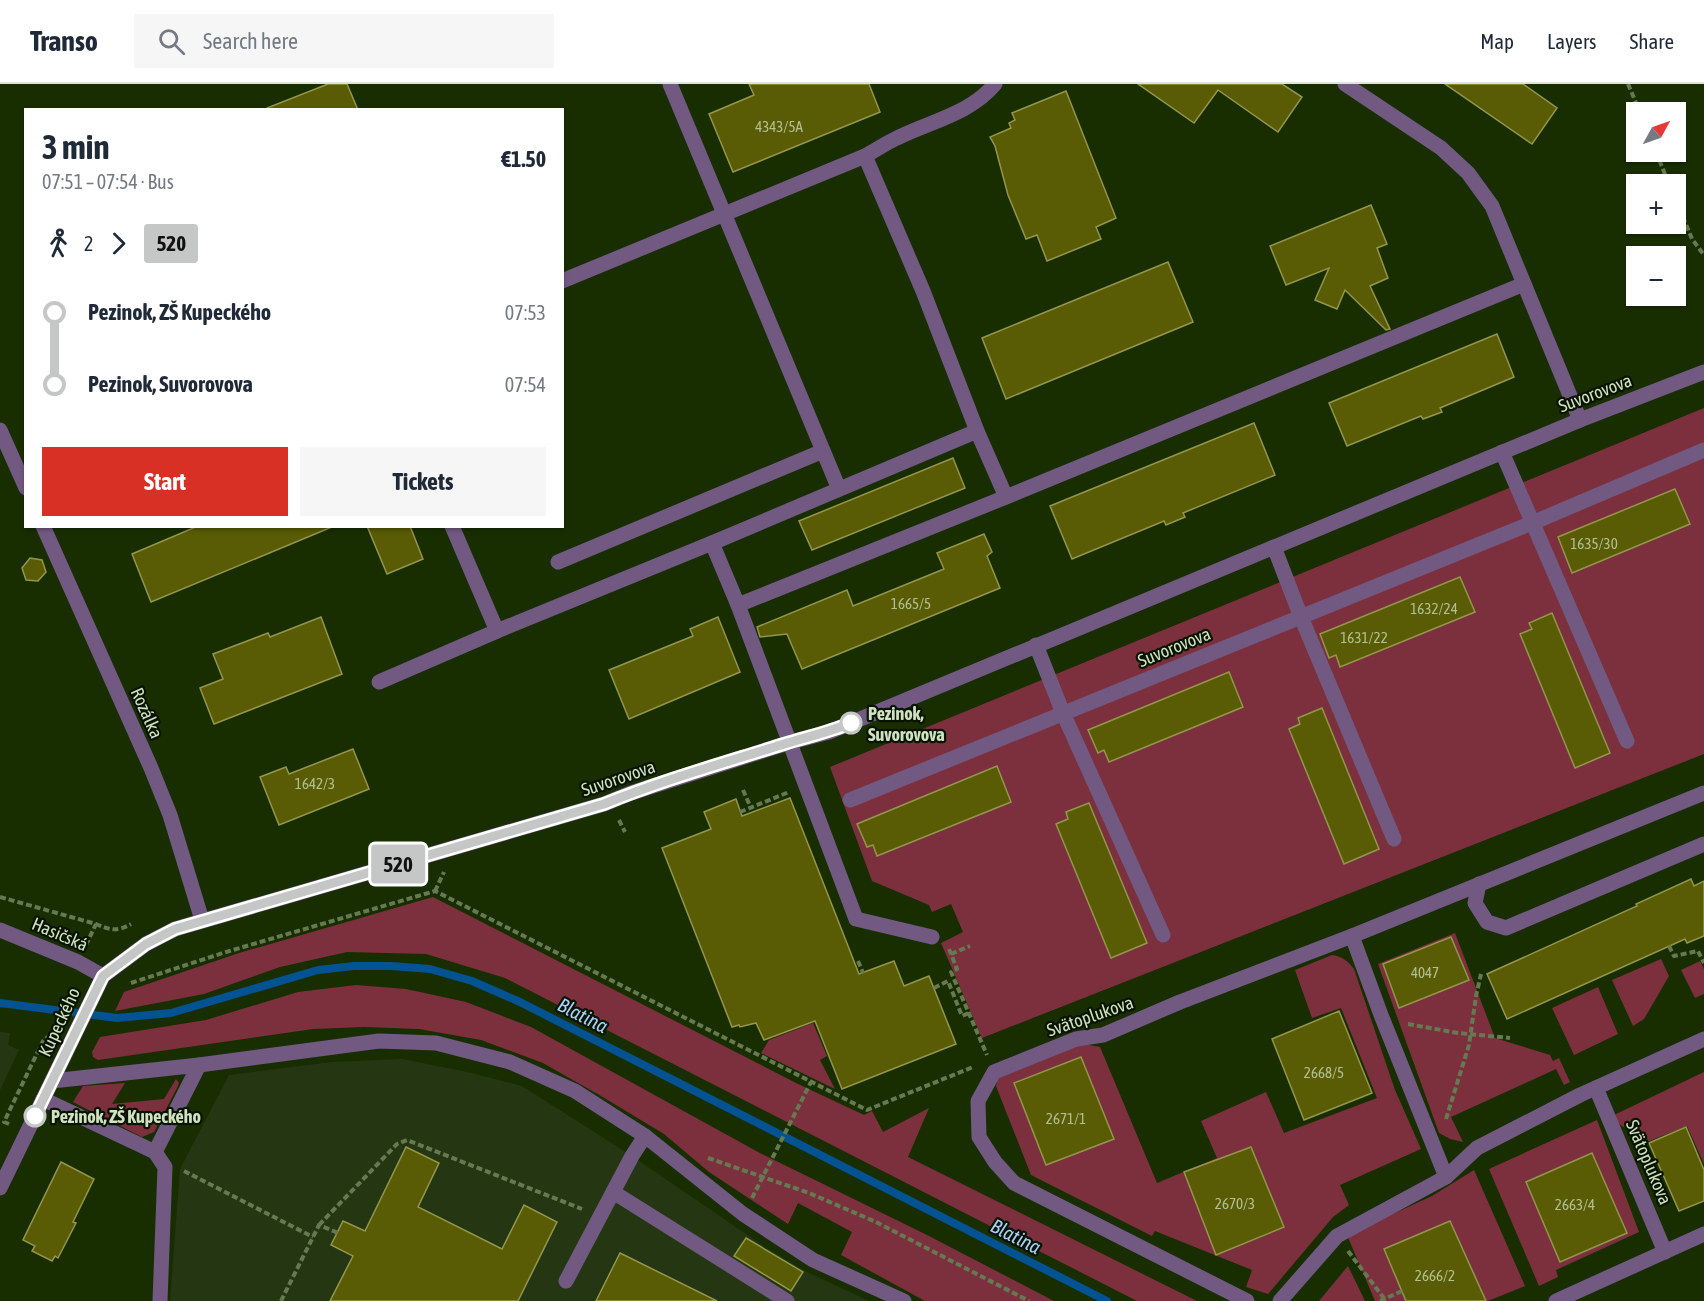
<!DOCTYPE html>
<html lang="en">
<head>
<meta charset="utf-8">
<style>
	:root { --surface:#fff; --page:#f6f6f7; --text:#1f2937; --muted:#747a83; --line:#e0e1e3; --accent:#d93025 }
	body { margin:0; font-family:"Asap Condensed",sans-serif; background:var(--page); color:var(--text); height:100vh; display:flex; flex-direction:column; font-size:22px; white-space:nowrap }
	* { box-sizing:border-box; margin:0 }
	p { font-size:20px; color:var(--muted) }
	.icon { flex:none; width:33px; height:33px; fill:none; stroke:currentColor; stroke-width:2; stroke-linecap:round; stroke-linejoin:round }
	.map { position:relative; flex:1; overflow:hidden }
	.side { position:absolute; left:24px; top:24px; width:540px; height:420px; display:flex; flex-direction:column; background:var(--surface); border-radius:0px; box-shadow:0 2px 4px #0004 }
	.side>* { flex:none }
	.badge { padding:0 12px; border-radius:4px; font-size:21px; line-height:39px }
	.needle { width:39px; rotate:50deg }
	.fabs { position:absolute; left:1626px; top:18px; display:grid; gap:12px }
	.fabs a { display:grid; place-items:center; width:60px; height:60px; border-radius:0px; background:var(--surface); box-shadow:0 2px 4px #0004; font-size:30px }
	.map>.badge { position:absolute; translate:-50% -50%; box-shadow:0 0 0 3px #fff }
	.legs { display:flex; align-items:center; gap:9px; height:66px; padding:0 18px; font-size:20px }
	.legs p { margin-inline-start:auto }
	.overview { display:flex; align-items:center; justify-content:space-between; height:102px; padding:0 18px }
	h1 { font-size:33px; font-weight:700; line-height:45px }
	.primary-button { display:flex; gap:12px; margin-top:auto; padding:12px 18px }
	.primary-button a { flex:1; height:69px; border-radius:0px; background:var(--accent); color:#fff; font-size:24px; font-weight:700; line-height:69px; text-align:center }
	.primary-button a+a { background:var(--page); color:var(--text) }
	ul { padding:0 18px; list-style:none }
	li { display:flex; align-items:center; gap:21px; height:72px; font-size:22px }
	li i { display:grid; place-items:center; width:9px; height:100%; margin:0 8px; background:currentColor }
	li i::after { content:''; width:15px; height:15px; margin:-8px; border:4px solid; border-radius:50%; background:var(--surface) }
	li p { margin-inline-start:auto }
	li:first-child i { background:linear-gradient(#0000 50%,currentColor 0) }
	li:last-child i { background:linear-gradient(currentColor 50%,#0000 0) }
	header { display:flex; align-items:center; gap:36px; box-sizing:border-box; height:84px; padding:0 30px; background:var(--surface); border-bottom:2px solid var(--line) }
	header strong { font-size:28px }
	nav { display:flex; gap:33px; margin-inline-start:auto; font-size:21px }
	.search { width:420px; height:54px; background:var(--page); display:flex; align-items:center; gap:15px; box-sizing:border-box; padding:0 21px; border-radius:0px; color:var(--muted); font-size:22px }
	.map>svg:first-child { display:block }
	.built { fill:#243712 }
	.green { fill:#7c303e }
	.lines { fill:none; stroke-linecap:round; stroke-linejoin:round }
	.stream { stroke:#035292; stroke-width:8 }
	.building { fill:#595b05; stroke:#93964c; stroke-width:1.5 }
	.path { stroke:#667a52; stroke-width:4; stroke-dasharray:6 3; stroke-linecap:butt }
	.minor { stroke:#725982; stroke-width:15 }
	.line-1-casing { stroke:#fff; stroke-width:14 }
	.line-1 { stroke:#c5c6c6; stroke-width:9 }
	.stop-1-dot { fill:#fff; stroke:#c5c6c6; stroke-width:3 }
	.labels { text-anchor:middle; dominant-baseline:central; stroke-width:4.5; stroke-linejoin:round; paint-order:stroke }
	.number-label { font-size:15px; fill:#b2c092 }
	.street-label { font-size:18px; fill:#d0e2c1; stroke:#081400 }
	.stop-label { font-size:18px; font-weight:bold; fill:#d0e2c1; stroke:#081400; text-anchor:start }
	.water-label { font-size:20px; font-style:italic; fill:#a9d0fc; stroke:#081400 }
</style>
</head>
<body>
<header>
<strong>Transo</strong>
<div class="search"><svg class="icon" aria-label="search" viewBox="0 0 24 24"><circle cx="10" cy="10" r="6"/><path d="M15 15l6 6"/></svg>Search here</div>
<nav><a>Map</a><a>Layers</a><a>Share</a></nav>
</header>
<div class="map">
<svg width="1704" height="1217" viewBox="0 0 1704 1217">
	<rect width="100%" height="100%" fill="#182e00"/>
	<g class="built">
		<polygon points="0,948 10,949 8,961 19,966 0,1006"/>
		<polygon points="402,975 472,989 522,1002 632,1072 765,1163 805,1187 869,1217 170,1217 180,1085 229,991 332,978"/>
	</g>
	<g class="green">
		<polygon points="1704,324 1704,670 982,954 941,859 963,848 951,820 932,828 929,821 872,797 830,683"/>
		<polygon points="433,813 796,999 864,1031 872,1027 883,1048 929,1024 908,1073 1197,1217 1137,1217 505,894 426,870 347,868 280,883 204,910 115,927 124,908 239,869"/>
		<polygon points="1455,849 1495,954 1550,971 1553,977 1559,974 1570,998 1564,1001 1556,985 1451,1033 1463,1058 1450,1055 1439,1049 1378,880"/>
		<path d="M1332,871C1343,873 1347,876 1354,885L1395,1006L1421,1065L1340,1101L1349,1121L1333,1133L1268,1210L1246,1203L1252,1186L1155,1147L1152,1152L1031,1091L996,1002L998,993L1079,959L1100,963L1157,1099L1217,1074L1201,1037L1266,1008L1284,1049L1377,1014L1341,924L1312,934L1295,886Z"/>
		<polygon points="1661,875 1669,892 1644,935 1633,942 1612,896"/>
		<polygon points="1700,877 1704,885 1704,910 1695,914 1681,886"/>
		<polygon points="356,901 406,905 466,918 531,943 758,1068 927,1151 1054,1217 925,1217 841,1171 852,1148 798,1119 788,1140 709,1088 664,1050 601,1012 543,979 481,956 419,945 364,943 313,945 98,976 93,973 92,968 100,953 206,936 298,908"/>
		<polygon points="1598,903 1618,950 1574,971 1552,924"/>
		<polygon points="813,939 827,972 820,976 835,1005 761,969 769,956"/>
		<polygon points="1704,988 1704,1080 1687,1042 1642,1060 1632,1048 1617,1039 1614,1031"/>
		<polygon points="176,995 179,999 177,1004 154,1048 142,1053 73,1018 83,1002 125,999 112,1020 164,1015"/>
		<polygon points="1597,1036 1639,1148 1556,1186 1558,1193 1539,1202 1489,1085"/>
		<polygon points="1474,1086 1525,1202 1488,1217 1375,1217 1347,1151 1432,1112"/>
		<polygon points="1348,1182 1365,1217 1319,1217"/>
	</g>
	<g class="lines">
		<polyline class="stream" points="0,919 117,934 171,929 318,886 354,882 391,882 430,885 472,897 520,918 1107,1217"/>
	</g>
	<g class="building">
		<polygon points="328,0 347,0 358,26 267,26 267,24"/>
		<polygon points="749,0 869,0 880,28 733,88 709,30 754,11"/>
		<polygon points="1138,0 1282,0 1302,13 1278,48 1218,6 1194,39"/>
		<polygon points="1445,0 1523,0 1557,24 1532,60"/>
		<polygon points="1066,7 1116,134 1096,143 1101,155 1047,177 1037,151 1026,155 1008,111 995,62 990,53 1011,44 1009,39 1015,36 1012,29"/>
		<polygon points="1371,121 1387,160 1377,164 1388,194 1370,202 1390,245 1386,246 1345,206 1337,225 1315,216 1329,184 1286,201 1270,162"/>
		<polygon points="1168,178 1193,238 1006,315 982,254"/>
		<polygon points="1497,250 1514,293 1440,324 1442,328 1423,335 1421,332 1347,362 1329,319"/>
		<polygon points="1254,339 1275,391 1183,429 1185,433 1166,441 1164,437 1072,475 1050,422"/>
		<polygon points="953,374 965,404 812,466 799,437"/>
		<polygon points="1675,405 1690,440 1572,489 1558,453"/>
		<polygon points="198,442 331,442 332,443 151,518 132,470"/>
		<polygon points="367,442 410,442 423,475 387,490"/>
		<polygon points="984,450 992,468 987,472 1000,504 802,585 787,550 760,553 757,543 847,506 853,522 944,485 937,469"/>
		<polygon points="30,474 42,476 46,488 38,497 26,496 22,484"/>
		<polygon points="1460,493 1475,528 1340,583 1336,571 1329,574 1320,550"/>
		<polygon points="1552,529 1610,669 1575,684 1520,550 1532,545 1529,539"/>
		<polygon points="321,533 342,590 214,640 200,604 223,595 213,570 268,549 270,553"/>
		<polygon points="718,533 740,588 629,635 609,586 693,552 690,545"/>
		<polygon points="1229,588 1243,623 1109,678 1104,666 1098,669 1088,646"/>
		<polygon points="1322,624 1379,765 1344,780 1289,645 1300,640 1298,634"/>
		<polygon points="353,665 369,705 279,741 260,693 286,683 289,690"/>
		<polygon points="997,682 1011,718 877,772 873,761 867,763 857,740"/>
		<polygon points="790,714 859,890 894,877 904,902 929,892 956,960 842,1005 815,937 764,956 756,939 740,943 739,941 732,943 662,764 711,745 704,728 736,715 742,732"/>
		<polygon points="1089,719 1147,859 1111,874 1056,740 1068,735 1066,728"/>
		<polygon points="1691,795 1694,802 1704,797 1704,852 1687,859 1685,855 1507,935 1487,890 1637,822 1636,820"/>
		<polygon points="1451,853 1469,896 1399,924 1383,880"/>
		<polygon points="1339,927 1372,1009 1304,1036 1272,955"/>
		<polygon points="1081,973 1114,1055 1046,1081 1014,999"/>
		<polygon points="1686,1043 1704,1086 1704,1117 1679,1127 1649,1059"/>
		<polygon points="406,1063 439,1079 418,1123 502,1165 524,1121 557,1138 518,1217 330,1217 353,1172 331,1161 343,1137 365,1147"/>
		<polygon points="1251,1063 1284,1143 1216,1171 1184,1088"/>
		<polygon points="1592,1069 1627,1149 1560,1178 1526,1098"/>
		<polygon points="61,1078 94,1095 73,1138 76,1139 58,1174 55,1172 52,1177 32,1167 35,1162 23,1156"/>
		<polygon points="1450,1137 1486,1217 1406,1217 1384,1165"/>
		<polygon points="746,1154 803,1188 791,1207 734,1172"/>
		<polygon points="620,1169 717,1217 596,1217"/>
	</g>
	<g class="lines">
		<g class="path">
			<polyline points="1628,0 1640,28"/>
			<polyline points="1656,68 1669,100"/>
			<polyline points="1676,116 1692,155 1704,171"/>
			<polyline points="743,706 751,724"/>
			<polyline points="740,728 789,708"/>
			<polyline points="619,736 625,748"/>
			<polyline points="435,807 444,788"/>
			<path d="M0,813L96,840C110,846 117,848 131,840"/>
			<polyline points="86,861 96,840"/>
			<polyline points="1669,862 1674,872 1698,867 1704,879"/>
			<polyline points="949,865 957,885 951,888 987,971"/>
			<polyline points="951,870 970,862"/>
			<polyline points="858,877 863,889"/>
			<polyline points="131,899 226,868 435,807 867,1026 973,983"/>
			<polyline points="934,904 948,897 962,932 969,929"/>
			<polyline points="1408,940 1458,949 1510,954"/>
			<polyline points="1446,1035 1469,961 1476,912 1481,890"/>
			<polyline points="9,1040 4,1038 43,957 49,952"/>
			<polyline points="708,1074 809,1109 876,1138 1029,1217"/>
			<polyline points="184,1087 313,1153"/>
			<polyline points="752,1114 811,998"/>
			<polyline points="319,1141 397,1060 407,1056 582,1125"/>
			<polyline points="1348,1167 1386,1217"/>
			<polyline points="281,1217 319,1141 338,1149"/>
			<polyline points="1380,1217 1402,1207"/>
		</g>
		<g class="minor">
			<polyline points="670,0 839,405"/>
			<polyline points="1345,0 1441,64 1468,89 1492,122 1580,336"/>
			<path d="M865,72C876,66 886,59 897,54C931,37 970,30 995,0"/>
			<polyline points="562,197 865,72 923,207 977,347"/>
			<polyline points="0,346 26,404"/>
			<polyline points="1502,368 1627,657"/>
			<polyline points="43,442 151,684 170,731 202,836"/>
			<polyline points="452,442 497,547 712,459"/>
			<polyline points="1274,463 1301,533 1394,755"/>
			<polyline points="558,478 823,367"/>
			<polyline points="738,521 1006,413 1524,200"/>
			<polyline points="1036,561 1063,629 1163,851"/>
			<polyline points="379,598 497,547"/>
			<polyline points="850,716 1532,439 1704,366"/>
			<polyline points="1479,800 1475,819 1487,838 1506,844 1704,760"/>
			<polyline points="0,846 78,878 103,892"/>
			<polyline points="1352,852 1381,931 1446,1093"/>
			<polyline points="932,853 856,835 738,521 712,459 977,347 1006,413"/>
			<polyline points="52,997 199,981 379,957 436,959 510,978 575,1007 645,1052 743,1130 813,1176 904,1217"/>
			<polyline points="1596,1004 1665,1168"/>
			<polyline points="43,1015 155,1068 165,1083 160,1217"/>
			<polyline points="155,1068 199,981"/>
			<polyline points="0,1104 103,892 146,860 175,845 604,720 631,709 791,658 829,648 1580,336 1704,288"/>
			<polyline points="613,1108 787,1217"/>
			<polyline points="566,1197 632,1072 645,1052"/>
			<polyline points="1247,1217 1014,1099 995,1078 979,1053 978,1017 994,988 1076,955 1103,951 1180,918 1352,852 1704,709"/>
			<polyline points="1280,1217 1337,1152 1446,1093 1477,1064 1580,1011 1704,955"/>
			<polyline points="1556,1217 1704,1150"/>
		</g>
	</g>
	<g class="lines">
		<g class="line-1-casing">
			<path id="line-1" d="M35,1032L103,892L146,860L175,845L604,720C663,696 724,679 784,660C807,653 829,648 851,639"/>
		</g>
		<use href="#line-1" class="line-1"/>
	</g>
	<g class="stop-1-dot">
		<circle cx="851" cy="639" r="10"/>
		<circle cx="35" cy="1032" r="10"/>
	</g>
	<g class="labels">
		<g class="number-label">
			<text x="779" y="42">4343/5A</text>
			<text x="1594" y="459">1635/30</text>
			<text x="911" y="519">1665/5</text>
			<text x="1434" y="524">1632/24</text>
			<text x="1364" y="553">1631/22</text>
			<text x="315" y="699">1642/3</text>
			<text x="1425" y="888">4047</text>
			<text x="1324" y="988">2668/5</text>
			<text x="1066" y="1034">2671/1</text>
			<text x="1235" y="1119">2670/3</text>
			<text x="1575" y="1120">2663/4</text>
			<text x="1435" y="1191">2666/2</text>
		</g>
		<g class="street-label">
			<text transform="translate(1595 309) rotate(-21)">Suvorovova</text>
			<text transform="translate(1174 563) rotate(-22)">Suvorovova</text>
			<text transform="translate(147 629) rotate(66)">Rozálka</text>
			<text transform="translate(618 694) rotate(-19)">Suvorovova</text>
			<text transform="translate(60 850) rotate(23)">Hasičská</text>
			<text transform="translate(1090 932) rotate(-19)">Svätoplukova</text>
			<text transform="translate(59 938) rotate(-65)">Kupeckého</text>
			<text transform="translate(1649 1078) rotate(67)">Svätoplukova</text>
		</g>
		<g class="stop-label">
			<text x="868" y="629">Pezinok,<tspan x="868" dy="21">Suvorovova</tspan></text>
			<text x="51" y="1032">Pezinok, ZŠ Kupeckého</text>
		</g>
		<g class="water-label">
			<text transform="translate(583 931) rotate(27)">Blatina</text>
			<text transform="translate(1016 1152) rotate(27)">Blatina</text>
		</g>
	</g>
</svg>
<div class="fabs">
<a><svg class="needle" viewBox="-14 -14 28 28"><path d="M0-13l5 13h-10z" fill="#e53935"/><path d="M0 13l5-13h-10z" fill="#747a83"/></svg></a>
<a>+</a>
<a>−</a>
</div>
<b class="badge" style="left:398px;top:780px;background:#c5c6c6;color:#111">520</b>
<section class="side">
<div class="overview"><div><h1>3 min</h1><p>07:51 – 07:54 · Bus</p></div><b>€1.50</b></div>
<div class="legs"><svg class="icon" aria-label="walk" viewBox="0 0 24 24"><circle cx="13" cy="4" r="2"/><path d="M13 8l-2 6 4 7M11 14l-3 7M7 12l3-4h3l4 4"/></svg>2<svg class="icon" aria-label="forward" viewBox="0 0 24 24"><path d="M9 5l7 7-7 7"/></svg><b class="badge" style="background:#c5c6c6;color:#111">520</b></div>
<ul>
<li><i style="color:#c5c6c6"></i><b>Pezinok, ZŠ Kupeckého</b><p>07:53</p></li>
<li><i style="color:#c5c6c6"></i><b>Pezinok, Suvorovova</b><p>07:54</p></li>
</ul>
<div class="primary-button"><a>Start</a><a>Tickets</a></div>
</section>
</div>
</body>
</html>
